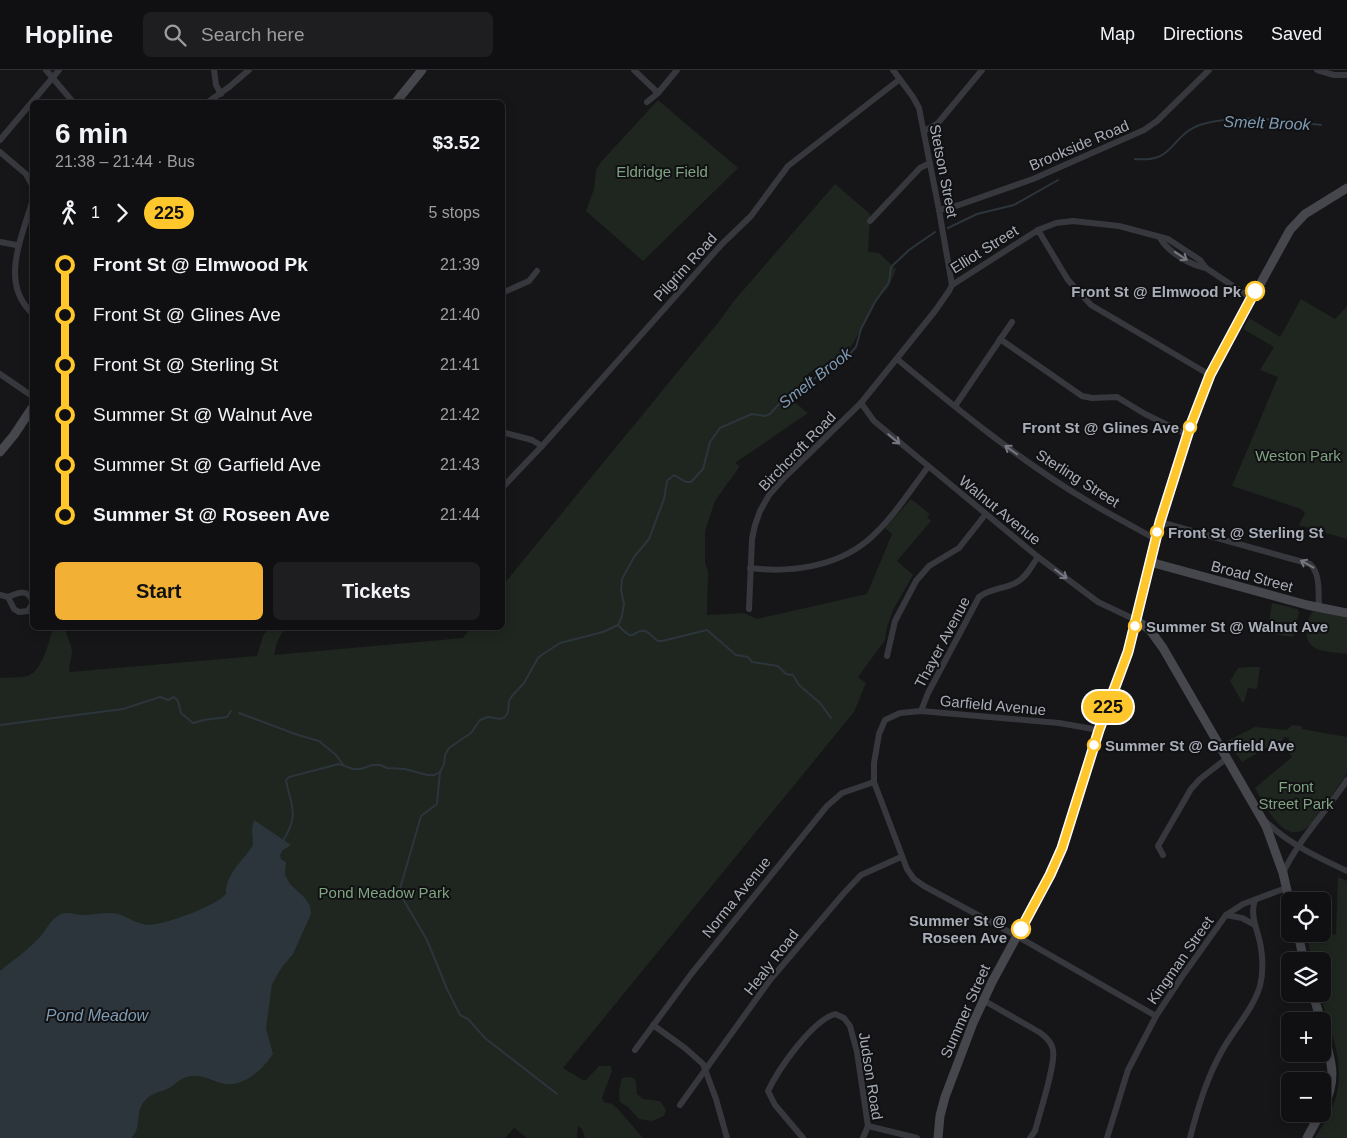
<!DOCTYPE html>
<html lang="en">
<head>
<meta charset="utf-8">
<style>
	:root { --surface:#101012; --page:#1e1e20; --text:#f1f3f6; --muted:#9c9d9f; --line:#303032; --accent:#f2b134 }
	body { margin:0; font-family:Arial,sans-serif; background:var(--page); color:var(--text); height:100vh; display:flex; flex-direction:column; font-size:19px; white-space:nowrap }
	* { box-sizing:border-box; margin:0 }
	p { font-size:16px; color:var(--muted) }
	.icon { flex:none; width:28px; height:28px; fill:none; stroke:currentColor; stroke-width:2; stroke-linecap:round; stroke-linejoin:round }
	.map { position:relative; flex:1; overflow:hidden }
	.details { position:absolute; left:30px; top:30px; width:475px; height:530px; display:flex; flex-direction:column; background:var(--surface); border-radius:8px; box-shadow:0 2px 12px #0003,0 0 0 1px var(--line) }
	.details>* { flex:none }
	.badge { padding:0 10px; border-radius:16px; font-size:18px; line-height:32px }
	.buttons { position:absolute; left:1281px; top:822px; display:grid; gap:10px }
	.buttons a { display:grid; place-items:center; width:50px; height:50px; border-radius:8px; background:var(--surface); box-shadow:0 2px 12px #0003,0 0 0 1px var(--line); font-size:25px }
	.map>.badge { position:absolute; translate:-50% -50%; box-shadow:0 0 0 2px #fff }
	.legs { display:flex; align-items:center; gap:8px; height:55px; padding:0 25px; font-size:16px }
	.legs p { margin-inline-start:auto }
	.head { display:flex; align-items:center; justify-content:space-between; height:85px; padding:0 25px }
	h1 { font-size:28px; font-weight:700; line-height:38px }
	.button { display:flex; gap:10px; margin-top:auto; padding:10px 25px }
	.button a { flex:1; height:58px; border-radius:8px; background:var(--accent); color:#111; font-size:20px; font-weight:700; line-height:58px; text-align:center }
	.button a+a { background:var(--page); color:var(--text) }
	ul { padding:0 25px; list-style:none }
	li { display:flex; align-items:center; gap:18px; height:50px; font-size:19px }
	li i { display:grid; place-items:center; width:8px; height:100%; margin:0 6px; background:currentColor }
	li i::after { content:''; width:12px; height:12px; margin:-6px; border:4px solid; border-radius:50%; background:var(--surface) }
	li p { margin-inline-start:auto }
	li:first-child i { background:linear-gradient(#0000 50%,currentColor 0) }
	li:last-child i { background:linear-gradient(currentColor 50%,#0000 0) }
	header { display:flex; align-items:center; gap:30px; box-sizing:border-box; height:70px; padding:0 25px; background:var(--surface); border-bottom:1px solid var(--line) }
	header strong { font-size:24px }
	nav { display:flex; gap:28px; margin-inline-start:auto; font-size:18px }
	.search { width:350px; height:45px; background:var(--page); display:flex; align-items:center; gap:12px; box-sizing:border-box; padding:0 18px; border-radius:8px; color:var(--muted); font-size:19px }
	.map>svg:first-child { display:block }
	.green { fill:#1e261f }
	.water { fill:#2c353c }
	.lines { fill:none; stroke-linecap:round; stroke-linejoin:round }
	.stream { stroke:#2c353c; stroke-width:2 }
	.street { stroke:#37383d; stroke-width:6 }
	.secondary { stroke:#45474d; stroke-width:9 }
	.oneway { stroke:#757881 }
	.line-1-casing { stroke:#fff; stroke-width:11 }
	.line-1 { stroke:#ffc72c; stroke-width:8 }
	.stop-1-dot { fill:#fff; stroke:#ffc72c; stroke-width:2.5 }
	.labels { text-anchor:middle; dominant-baseline:central; stroke-width:4; stroke-linejoin:round; paint-order:stroke }
	.street-label { font-size:15px; fill:#a8adb8; stroke:#111113 }
	.park-label { font-size:15px; fill:#7fa381; stroke:#111113 }
	.stop-label { font-size:15px; font-weight:bold; fill:#a8adb8; stroke:#111113; text-anchor:end }
	.water-label { font-size:16px; font-style:italic; fill:#7f9bb3; stroke:#111113 }
</style>
</head>
<body>
<header>
<strong>Hopline</strong>
<div class="search"><svg class="icon" aria-label="search" viewBox="0 0 24 24"><circle cx="10" cy="10" r="6"/><path d="M15 15l6 6"/></svg>Search here</div>
<nav><a>Map</a><a>Directions</a><a>Saved</a></nav>
</header>
<div class="map">
<svg width="1347" height="1068" viewBox="0 0 1347 1068">
	<rect width="100%" height="100%" fill="#161618"/>
	<g class="green">
		<polygon points="658,30 738,98 643,191 586,141 594,119 596,100 601,92"/>
		<path d="M835,114L870,144L868,182L879,183L896,199L888,218L878,228L847,284L828,295L817,298L809,303L798,317L793,331L808,343L735,393L740,396L715,431L705,461V493L708,501L707,545L744,543L757,549L867,524L892,464L885,458L911,429L930,444L927,447L931,451L897,491L913,505L893,540L887,557L885,570L858,607L866,613L854,642L563,998L583,1010H586L599,996H611L612,1001L602,1028L604,1032L612,1034L617,1038L643,1068H585L582,1059L578,1056L577,1068H527L514,1058L505,1068H0V608C8,607 20,608 28,606C43,600 49,571 53,558H66L65,560C67,567 71,574 72,581C72,589 68,595 70,602L257,586L263,566L268,558H285L277,572L274,585L463,568L470,558H502L503,515L721,249L733,232Z"/>
		<polygon points="1301,229 1335,249 1347,236 1347,469 1299,455 1305,443 1301,439 1232,416 1278,307 1260,300 1274,277 1243,259 1249,248 1280,267"/>
		<polygon points="1272,533 1297,539 1299,542 1293,567 1274,564 1268,559"/>
		<path d="M1316,541L1347,548V584C1328,581 1303,584 1307,557C1308,551 1309,547 1312,542Z"/>
		<polygon points="1250,597 1260,597 1257,619 1248,618 1244,632 1242,632 1230,611 1238,598"/>
		<path d="M1292,655L1301,656L1302,659L1347,667V704L1312,753C1286,781 1267,738 1255,718L1292,687L1286,678L1289,675V668L1284,667L1282,671H1278L1242,692L1227,671L1255,657L1287,660Z"/>
		<path d="M1338,807L1347,811V1068H1315C1322,1056 1331,1043 1335,1030C1347,993 1329,959 1320,924H1322V891H1312L1308,871L1336,864Z"/>
		<path d="M627,1007L634,1008L636,1012L637,1024L643,1029L660,1031L666,1040L664,1046L652,1051L639,1049L628,1037L620,1032C618,1023 620,1016 622,1008Z"/>
	</g>
	<path class="water" d="M254,750L291,775L283,780L280,785L281,789L286,792L285,805L290,814L305,828L310,836L311,844L293,884L282,897L272,914L266,958L273,984C264,998 245,1016 226,1014C211,1012 199,1000 182,1009C177,1011 174,1016 169,1018C159,1023 151,1022 143,1033C135,1044 142,1059 131,1068H0V901C13,890 27,881 38,869C46,861 50,849 61,844C69,841 76,845 83,845C94,845 107,841 118,844C128,847 138,855 150,855C166,854 216,836 226,824C225,804 244,790 253,775L252,759Z"/>
	<g class="lines">
		<g class="stream">
			<path d="M1135,89C1177,93 1169,64 1203,54C1241,43 1282,51 1321,55"/>
			<polyline points="948,158 977,144 1014,135 1058,110"/>
			<path d="M618,555C637,576 632,558 645,561C651,563 653,568 658,571H662L707,560L736,585L748,587L752,592L778,596L786,604L793,605L799,615L820,633L831,648"/>
			<polyline points="239,643 298,665 319,671 336,685 344,696"/>
			<polyline points="0,655 123,639 160,627 168,630 174,627 178,631 181,643 193,653 204,650 227,647 231,641"/>
			<polyline points="440,702 437,734 421,746 399,822 427,870 447,919 460,945 468,949 485,968 557,1024"/>
			<path d="M283,771C300,743 291,737 286,710L289,707L339,694L353,699H361L372,695H380L387,698L405,699L427,705H435L440,702L444,694L445,685L449,678L471,663L480,650L488,647L500,649L505,647L508,642L509,631L512,626L524,613L538,588L543,584L560,573L603,562L618,555L622,546L624,534L621,520L622,509L634,487L649,469L664,429L667,411L674,405L686,412H691L703,399L710,372L720,358L752,344L765,346L770,344L780,333L795,320L815,308L829,296L842,291L849,285L856,277L861,259L875,232L889,212L891,197L909,180L935,162"/>
		</g>
		<g class="street">
			<polyline points="46,0 73,32"/>
			<polyline points="214,0 216,15 221,24"/>
			<polyline points="634,0 658,23"/>
			<polyline points="893,0 913,27 919,38 939,140 952,215"/>
			<polyline points="1317,0 1334,5 1347,5"/>
			<polyline points="208,32 229,17 249,0"/>
			<polyline points="647,32 658,23 677,0"/>
			<polyline points="924,61 938,53 982,0"/>
			<polyline points="0,70 59,0"/>
			<polyline points="0,82 26,104 32,115"/>
			<path d="M32,132C21,170 0,213 32,243"/>
			<polyline points="939,140 959,135 1033,109 1144,60 1157,51 1209,0"/>
			<polyline points="870,151 920,98 930,93"/>
			<polyline points="1038,160 1056,153 1073,151 1119,156 1168,169 1200,190 1206,198 1251,228"/>
			<path d="M1160,168C1168,182 1190,195 1206,198"/>
			<polyline points="0,172 16,175"/>
			<polyline points="502,223 529,211 537,201"/>
			<polyline points="1000,269 1082,326 1092,328 1117,327 1145,344 1188,365"/>
			<path d="M897,289C957,339 1019,390 1086,430C1109,444 1132,456 1156,469"/>
			<polyline points="0,304 32,326"/>
			<polyline points="861,333 874,351 1038,487 1098,532 1136,550"/>
			<polyline points="955,336 1012,252"/>
			<polyline points="502,362 532,370 542,376"/>
			<polyline points="502,418 542,376 722,174 751,146 788,96 900,9"/>
			<path d="M1160,452L1310,494C1321,504 1318,524 1319,538"/>
			<path d="M750,498C790,503 835,497 867,471C891,451 909,422 928,397"/>
			<path d="M0,525L8,527C18,523 28,518 32,531"/>
			<polyline points="8,527 14,539 19,542 28,541 32,534"/>
			<polyline points="749,539 752,469 755,455 760,441 769,425 784,408 861,333 935,241 949,221 952,215 1038,160 1068,210 1091,235 1210,305"/>
			<polyline points="887,586 895,551 916,511 929,496 959,478 985,445"/>
			<path d="M921,641L928,623L979,527C991,518 1005,519 1017,512C1027,507 1032,495 1038,487"/>
			<polyline points="1099,660 1059,653 921,641 900,643 885,650 879,664 874,693 874,712 907,799 914,809 924,816 1017,866 1156,946 1181,908 1226,845 1243,834 1286,818"/>
			<path d="M1265,751C1289,774 1317,787 1347,801"/>
			<polyline points="1163,785 1158,776 1191,719 1200,709 1227,688"/>
			<path d="M1283,803C1299,769 1326,742 1347,710"/>
			<polyline points="1226,845 1242,848 1255,855"/>
			<path d="M983,930L1039,962C1045,966 1052,972 1053,980C1056,994 1039,1045 1035,1061L1030,1068"/>
			<polyline points="653,955 685,978 703,994 716,1029 727,1068"/>
			<polyline points="635,980 692,903 827,736 842,723 874,712"/>
			<polyline points="680,1035 770,910 844,823 861,805 901,787"/>
			<polyline points="868,1056 917,1068"/>
			<path d="M803,1068L775,1035L768,1021C779,998 812,951 835,944L844,948L850,956L857,982L868,1056L863,1068"/>
			<polyline points="1107,1068 1128,1000 1156,946"/>
			<path d="M1190,1068C1198,1037 1207,1007 1223,979C1235,958 1253,939 1260,916C1263,904 1263,891 1261,878C1259,862 1249,846 1255,830"/>
		</g>
		<g class="secondary">
			<polyline points="396,32 422,0"/>
			<polyline points="0,382 14,365 32,338"/>
			<polyline points="1150,492 1307,535 1347,543"/>
			<polyline points="1136,550 1150,560 1163,578 1266,756 1283,803 1290,834"/>
			<polyline points="1298,864 1304,891"/>
			<polyline points="1313,924 1321,951"/>
			<path d="M1322,958C1331,990 1339,1009 1322,1040"/>
			<polyline points="938,1068 940,1046 945,1027 973,953 992,912 1050,805 1062,777 1099,660 1128,582 1156,469 1173,409 1210,305 1290,160 1305,144 1347,118"/>
			<polyline points="1307,1068 1320,1044"/>
		</g>
	</g>
	<defs><path id="oneway-shaft" d="M-6 0H5M1.5-3L5.5 0L1.5 3" fill="none" stroke-width="1.6" stroke-linecap="round" stroke-linejoin="round" transform="scale(1.25)"/></defs>
	<g class="oneway">
		<use href="#oneway-shaft" transform="translate(1181 186) rotate(34)"/>
		<use href="#oneway-shaft" transform="translate(894 369) rotate(40)"/>
		<use href="#oneway-shaft" transform="translate(1011 380) rotate(-145)"/>
		<use href="#oneway-shaft" transform="translate(1307 494) rotate(-151)"/>
		<use href="#oneway-shaft" transform="translate(1061 504) rotate(37)"/>
	</g>
	<g class="lines">
		<g class="line-1-casing">
			<polyline id="line-1" points="1021,859 1050,805 1062,778 1099,660 1128,582 1160,452 1190,357 1210,305 1255,221"/>
		</g>
		<use href="#line-1" class="line-1"/>
	</g>
	<g class="stop-1-dot">
		<circle cx="1255" cy="221" r="9"/>
		<circle cx="1190" cy="357" r="6"/>
		<circle cx="1157" cy="462" r="6"/>
		<circle cx="1135" cy="556" r="6"/>
		<circle cx="1094" cy="675" r="6"/>
		<circle cx="1021" cy="859" r="9"/>
	</g>
	<g class="labels">
		<g class="street-label">
			<text transform="translate(1079 75) rotate(-23)">Brookside Road</text>
			<text transform="translate(944 101) rotate(79)">Stetson Street</text>
			<text transform="translate(984 179) rotate(-32)">Elliot Street</text>
			<text transform="translate(685 197) rotate(-48)">Pilgrim Road</text>
			<text transform="translate(797 381) rotate(-46)">Birchcroft Road</text>
			<text transform="translate(1078 408) rotate(32)">Sterling Street</text>
			<text transform="translate(1000 440) rotate(39)">Walnut Avenue</text>
			<text transform="translate(1252 506) rotate(15)">Broad Street</text>
			<text transform="translate(942 572) rotate(-62)">Thayer Avenue</text>
			<text transform="translate(993 635) rotate(5)">Garfield Avenue</text>
			<text transform="translate(736 827) rotate(-51)">Norma Avenue</text>
			<text transform="translate(1180 890) rotate(-55)">Kingman Street</text>
			<text transform="translate(771 892) rotate(-52)">Healy Road</text>
			<text transform="translate(965 941) rotate(-66)">Summer Street</text>
			<text transform="translate(871 1006) rotate(81)">Judson Road</text>
		</g>
		<g class="park-label">
			<text x="662" y="101">Eldridge Field</text>
			<text x="1298" y="385">Weston Park</text>
			<text x="1296" y="716">Front<tspan x="1296" dy="17">Street Park</tspan></text>
			<text x="384" y="822">Pond Meadow Park</text>
		</g>
		<g class="stop-label">
			<text x="1241" y="221">Front St @ Elmwood Pk</text>
			<text x="1179" y="357">Front St @ Glines Ave</text>
			<text x="1168" y="462" text-anchor="start">Front St @ Sterling St</text>
			<text x="1146" y="556" text-anchor="start">Summer St @ Walnut Ave</text>
			<text x="1105" y="675" text-anchor="start">Summer St @ Garfield Ave</text>
			<text x="1007" y="850">Summer St @<tspan x="1007" dy="17">Roseen Ave</tspan></text>
		</g>
		<g class="water-label">
			<text transform="translate(1267 53) rotate(2)">Smelt Brook</text>
			<text transform="translate(815 308) rotate(-38)">Smelt Brook</text>
			<text x="97" y="945">Pond Meadow</text>
		</g>
	</g>
</svg>
<div class="buttons">
<a><svg class="icon" aria-label="locate" viewBox="0 0 24 24"><circle cx="12" cy="12" r="6"/><path d="M12 2v4M12 18v4M2 12h4M18 12h4"/></svg></a>
<a><svg class="icon" aria-label="layers" viewBox="0 0 24 24"><path d="M12 4l9 5-9 5-9-5zM3 14l9 5 9-5"/></svg></a>
<a>+</a>
<a>−</a>
</div>
<b class="badge" style="left:1108px;top:637px;background:#ffc72c;color:#111">225</b>
<section class="details">
<div class="head"><div><h1>6 min</h1><p>21:38 – 21:44 · Bus</p></div><b>$3.52</b></div>
<div class="legs"><svg class="icon" aria-label="walk" viewBox="0 0 24 24"><circle cx="13" cy="4" r="2"/><path d="M13 8l-2 6 4 7M11 14l-3 7M7 12l3-4h3l4 4"/></svg>1<svg class="icon" aria-label="forward" viewBox="0 0 24 24"><path d="M9 5l7 7-7 7"/></svg><b class="badge" style="background:#ffc72c;color:#111">225</b><p>5 stops</p></div>
<ul>
<li><i style="color:#ffc72c"></i><b>Front St @ Elmwood Pk</b><p>21:39</p></li>
<li><i style="color:#ffc72c"></i><span>Front St @ Glines Ave</span><p>21:40</p></li>
<li><i style="color:#ffc72c"></i><span>Front St @ Sterling St</span><p>21:41</p></li>
<li><i style="color:#ffc72c"></i><span>Summer St @ Walnut Ave</span><p>21:42</p></li>
<li><i style="color:#ffc72c"></i><span>Summer St @ Garfield Ave</span><p>21:43</p></li>
<li><i style="color:#ffc72c"></i><b>Summer St @ Roseen Ave</b><p>21:44</p></li>
</ul>
<div class="button"><a>Start</a><a>Tickets</a></div>
</section>
</div>
</body>
</html>
